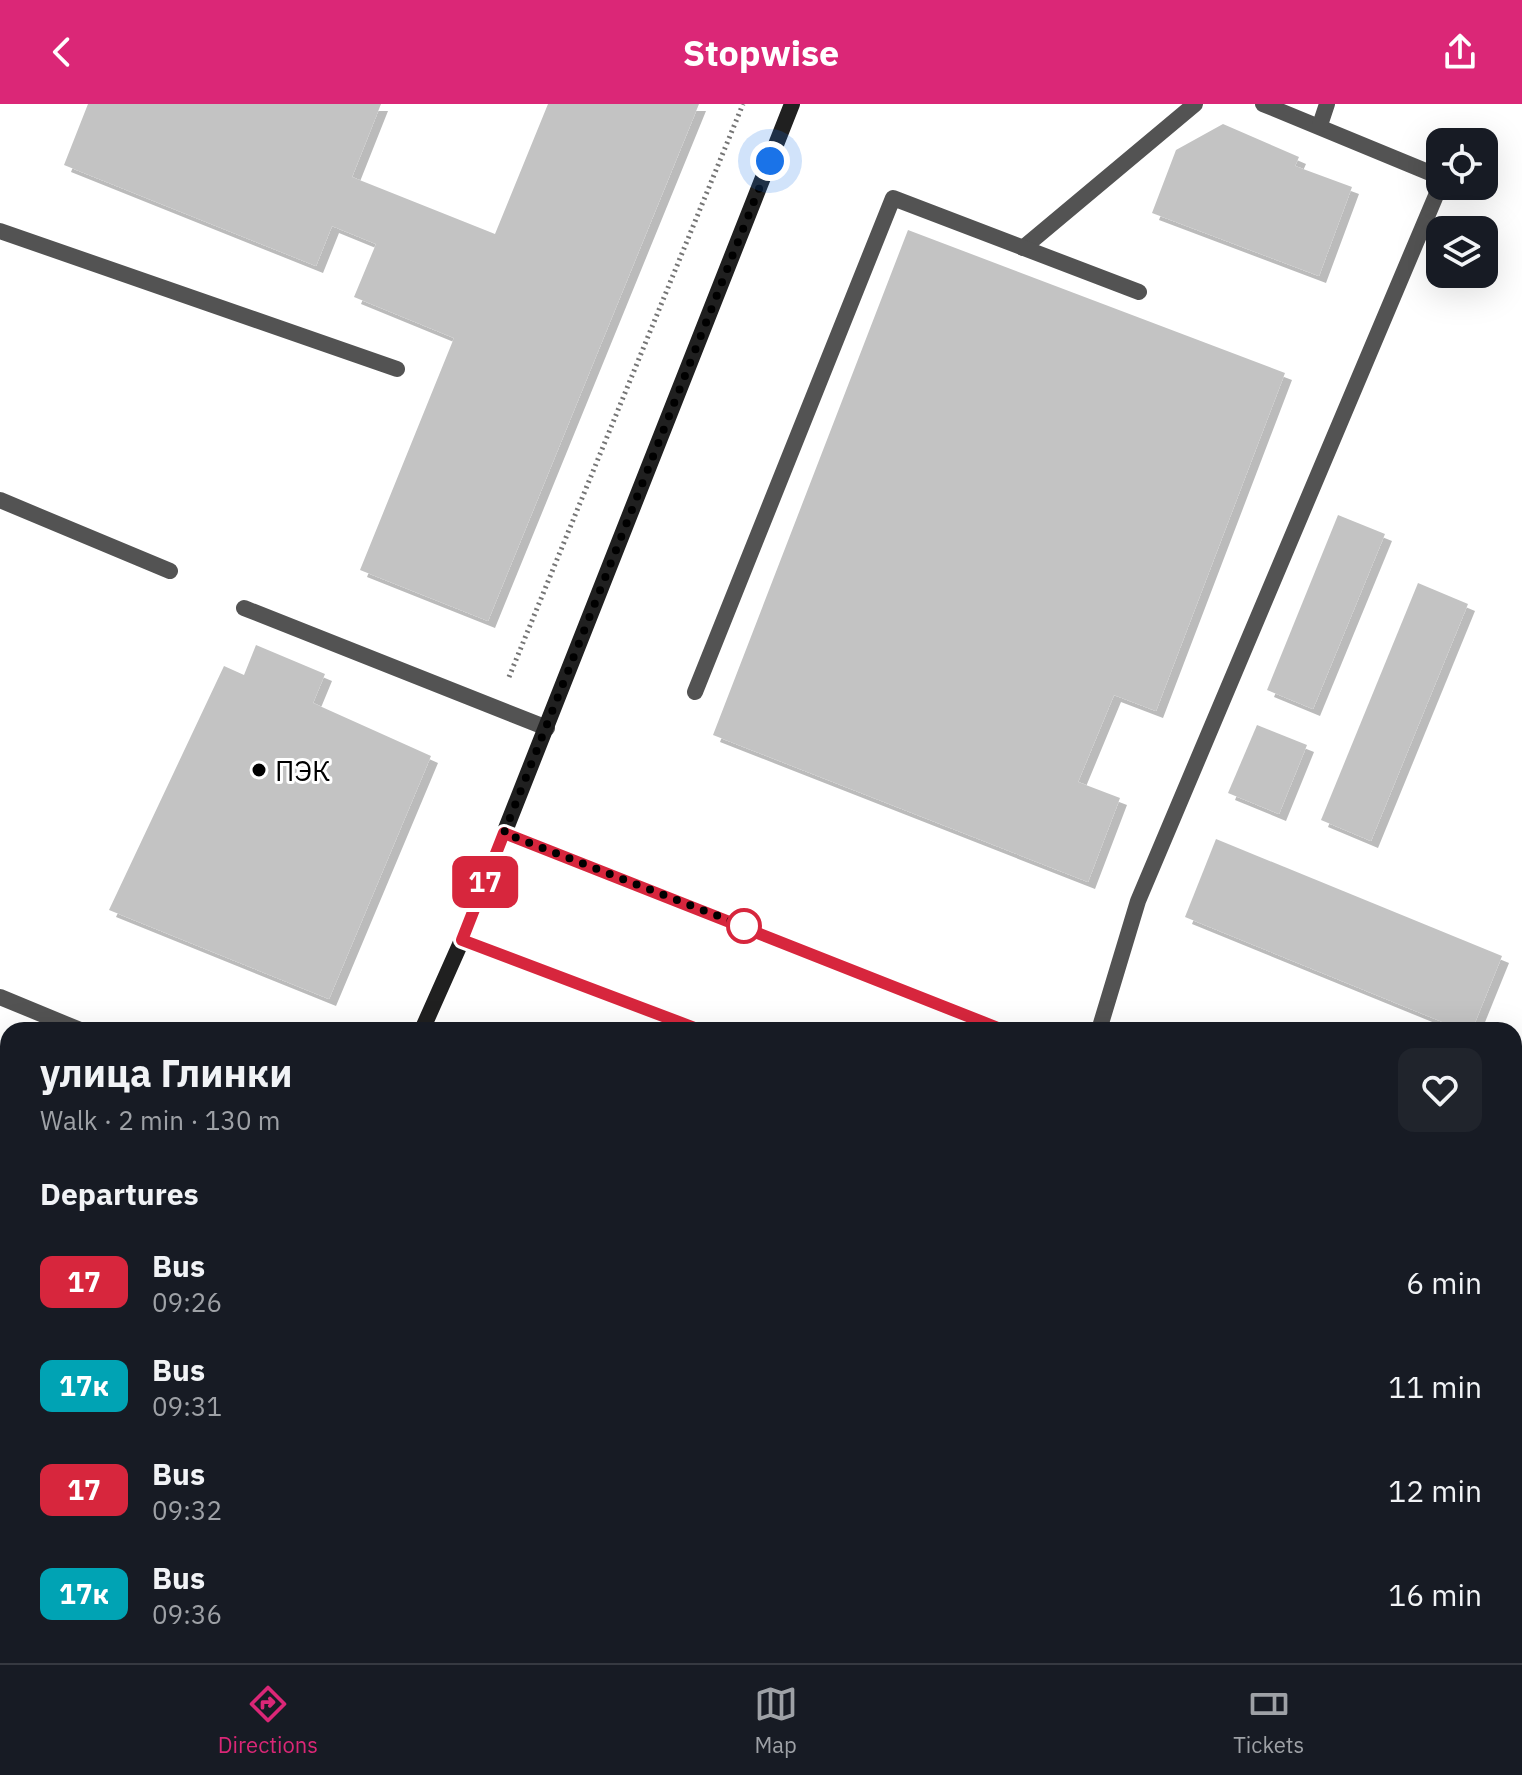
<!DOCTYPE html>
<html lang="en">
<head>
<meta charset="utf-8">
<style>
	:root { --surface:#171b24; --page:#20242c; --text:#f1f3f6; --muted:#9ea1a6; --line:#363941; --accent:#db2777 }
	body { margin:0; font-family:"IBM Plex Sans",sans-serif; background:var(--page); color:var(--text); height:100vh; display:flex; flex-direction:column; font-size:30px; white-space:nowrap }
	* { box-sizing:border-box; margin:0 }
	p { font-size:26px; color:var(--muted) }
	.icon { flex:none; width:44px; height:44px; fill:none; stroke:currentColor; stroke-width:2; stroke-linecap:round; stroke-linejoin:round }
	.map { position:relative; flex:1; overflow:hidden }
	.drawer { position:absolute; left:0px; top:918px; width:1522px; height:642px; display:flex; flex-direction:column; background:var(--surface); border-radius:24px 24px 0 0; box-shadow:0 8px 32px #0002 }
	.drawer>* { flex:none }
	.badge { padding:0 16px; border-radius:12px; font-size:28px; line-height:52px }
	.fabs { position:absolute; left:1426px; top:24px; display:grid; gap:16px }
	.fabs a { display:grid; place-items:center; width:72px; height:72px; border-radius:16px; background:var(--surface); box-shadow:0 8px 32px #0002; font-size:40px }
	.you { position:absolute; width:40px; height:40px; margin:-20px; border:6px solid #fff; border-radius:50%; background:#1a73e8; box-shadow:0 0 0 12px #1a73e833 }
	.map>.badge { position:absolute; translate:-50% -50%; box-shadow:0 0 0 4px #fff }
	h2 { padding:0 40px; font-size:30px; line-height:72px }
	.round { display:grid; place-items:center; flex:none; width:84px; height:84px; border-radius:16px; background:var(--page) }
	.headline { display:flex; align-items:center; justify-content:space-between; height:136px; padding:0 40px }
	h1 { font-size:38px; font-weight:700; line-height:60px }
	ul { padding:0; list-style:none }
	li { display:flex; align-items:center; gap:24px; height:104px; padding:0 40px }
	li div { flex:1 }
	li b { display:block; font-size:30px }
	li em { font-style:normal }
	li .badge { min-width:88px; font-weight:700; text-align:center }
	header { display:flex; justify-content:space-between; align-items:center; height:104px; padding:0 40px; background:var(--accent); color:#fff; font-size:36px; font-weight:700 }
	.dock { display:flex; justify-content:space-around; align-items:center; height:112px; border-top:2px solid var(--line); background:var(--surface); font-size:22px; color:var(--muted) }
	.dock a { display:grid; justify-items:center; gap:4px }
	.dock .selected { color:var(--accent) }
	.map>svg:first-child { display:block }
	.building { fill:#c3c3c3; filter:url(#shadow) }
	.lines { fill:none; stroke-linecap:round; stroke-linejoin:round }
	.path { stroke:#757575; stroke-width:5; stroke-dasharray:2 4; stroke-linecap:butt }
	.lane { stroke:#535353; stroke-width:16 }
	.street { stroke:#535353; stroke-width:16 }
	.secondary { stroke:#202020; stroke-width:16 }
	.line-casing { stroke:#fff; stroke-width:18 }
	.line { stroke:#d7263d; stroke-width:12 }
	.walk { stroke:#000; stroke-width:8; stroke-dasharray:0 14.4 }
	.poi-dot { fill:#000; stroke:#fff; stroke-width:3 }
	.stop-dot { fill:#fff; stroke:#d7263d; stroke-width:4 }
	.labels { text-anchor:middle; dominant-baseline:central; stroke-width:6; stroke-linejoin:round; paint-order:stroke }
	.poi-label { font-size:28px; fill:#000; stroke:#fff; text-anchor:start }
</style>
</head>
<body>
<header><svg class="icon" aria-label="back" viewBox="0 0 24 24"><path d="M15 5l-7 7 7 7"/></svg>Stopwise<svg class="icon" aria-label="share" viewBox="0 0 24 24"><path d="M12 15V3M7 8l5-5 5 5M5 13v7h14v-7"/></svg></header>
<div class="map">
<svg width="1522" height="1559" viewBox="0 0 1522 1559">
	<defs>
		<filter id="shadow"><feDropShadow dx="7" dy="7" stdDeviation="0" flood-color="#0004"/></filter>
	</defs>
	<rect width="100%" height="100%" fill="#fff"/>
	<g class="building">
		<polygon points="88,0 381,0 352,73 495,130 548,0 699,0 488,517 360,466 454,234 354,193 376,140 332,122 316,162 64,61"/>
		<polygon points="1223,20 1299,53 1295,62 1352,83 1319,172 1152,109 1176,46"/>
		<polygon points="908,126 1285,269 1156,607 1114,591 1078,678 1120,694 1088,778 713,631"/>
		<polygon points="1338,411 1385,430 1313,605 1267,586"/>
		<polygon points="1418,479 1468,500 1371,737 1321,716"/>
		<polygon points="256,541 325,570 313,599 431,652 329,895 109,806 224,562 244,571"/>
		<polygon points="1257,621 1307,641 1279,710 1228,689"/>
		<polygon points="1216,735 1502,852 1472,926 1462,926 1185,813"/>
		<polygon points="0,1526 8,1529 8,1552 66,1552 65,1559 0,1559"/>
		<polygon points="1514,1536 1522,1539 1522,1559 1428,1559 1431,1552 1514,1552"/>
	</g>
	<g class="lines">
		<polyline class="path" points="509,573 743,0"/>
		<g class="lane">
			<polyline points="1263,0 1440,73"/>
			<polyline points="1320,21 1327,0"/>
			<polyline points="0,127 397,265"/>
			<polyline points="1023,144 1195,0"/>
			<polyline points="0,396 170,467"/>
			<polyline points="244,504 547,624"/>
			<polyline points="695,588 893,94 1139,188"/>
			<polyline points="0,893 80,926"/>
			<polyline points="1099,926 1138,797 1440,82"/>
			<polyline points="1514,1022 1522,1002"/>
			<polyline points="0,1230 8,1234"/>
			<polyline points="0,1472 8,1476"/>
			<polyline points="1295,1552 1311,1559"/>
			<polyline points="516,1559 519,1552"/>
			<polyline points="1391,1559 1394,1552"/>
		</g>
		<polyline class="street" points="315,1559 318,1552"/>
		<g class="secondary">
			<polyline points="504,729 1003,926"/>
			<polyline points="462,836 700,926"/>
			<polyline points="422,926 462,836 792,0"/>
			<polyline points="1514,1137 1522,1140"/>
			<polyline points="1514,1262 1522,1265"/>
			<polyline points="146,1559 148,1552"/>
		</g>
	</g>
	<g class="lines">
		<g class="line-casing">
			<polyline id="line" points="700,926 462,836 504,729 1003,926"/>
		</g>
		<use href="#line" class="line"/>
		<polyline class="walk" points="744,822 504,729 770,57"/>
	</g>
	<circle class="poi-dot" cx="259" cy="666" r="8"/>
	<circle class="stop-dot" cx="744" cy="822" r="16"/>
	<g class="labels">
		<g class="poi-label">
			<text x="275" y="666">ПЭК</text>
		</g>
	</g>
</svg>
<div class="fabs">
<a><svg class="icon" aria-label="locate" viewBox="0 0 24 24"><circle cx="12" cy="12" r="6"/><path d="M12 2v4M12 18v4M2 12h4M18 12h4"/></svg></a>
<a><svg class="icon" aria-label="layers" viewBox="0 0 24 24"><path d="M12 4l9 5-9 5-9-5zM3 14l9 5 9-5"/></svg></a>
</div>
<div class="you" style="left:770px;top:57px"></div>
<b class="badge" style="left:485px;top:778px;background:#d7263d;color:#fff">17</b>
<section class="drawer">
<div class="headline"><div><h1>улица Глинки</h1><p>Walk · 2 min · 130 m</p></div><a class="round"><svg class="icon" aria-label="heart" viewBox="0 0 24 24"><path d="M12 20l-8-8c-3-5 5-10 8-4 3-6 11-1 8 4z"/></svg></a></div>
<h2>Departures</h2>
<ul>
<li><span class="badge" style="background:#d7263d;color:#fff">17</span><div><b>Bus</b><p>09:26</p></div><em>6 min</em></li>
<li><span class="badge" style="background:#00a3b4;color:#fff">17к</span><div><b>Bus</b><p>09:31</p></div><em>11 min</em></li>
<li><span class="badge" style="background:#d7263d;color:#fff">17</span><div><b>Bus</b><p>09:32</p></div><em>12 min</em></li>
<li><span class="badge" style="background:#00a3b4;color:#fff">17к</span><div><b>Bus</b><p>09:36</p></div><em>16 min</em></li>
</ul>
</section>
</div>
<nav class="dock">
<a class="selected"><svg class="icon" aria-label="directions" viewBox="0 0 24 24"><path d="M12 3l9 9-9 9-9-9zM9 14v-3h6M13 9l2 2-2 2"/></svg>Directions</a>
<a><svg class="icon" aria-label="map" viewBox="0 0 24 24"><path d="M3 6l6-2 6 2 6-2v14l-6 2-6-2-6 2zM9 4v14M15 6v14"/></svg>Map</a>
<a><svg class="icon" aria-label="tickets" viewBox="0 0 24 24"><path d="M3 7h18v10H3zM15 7v10"/></svg>Tickets</a>
</nav>
</body>
</html>
